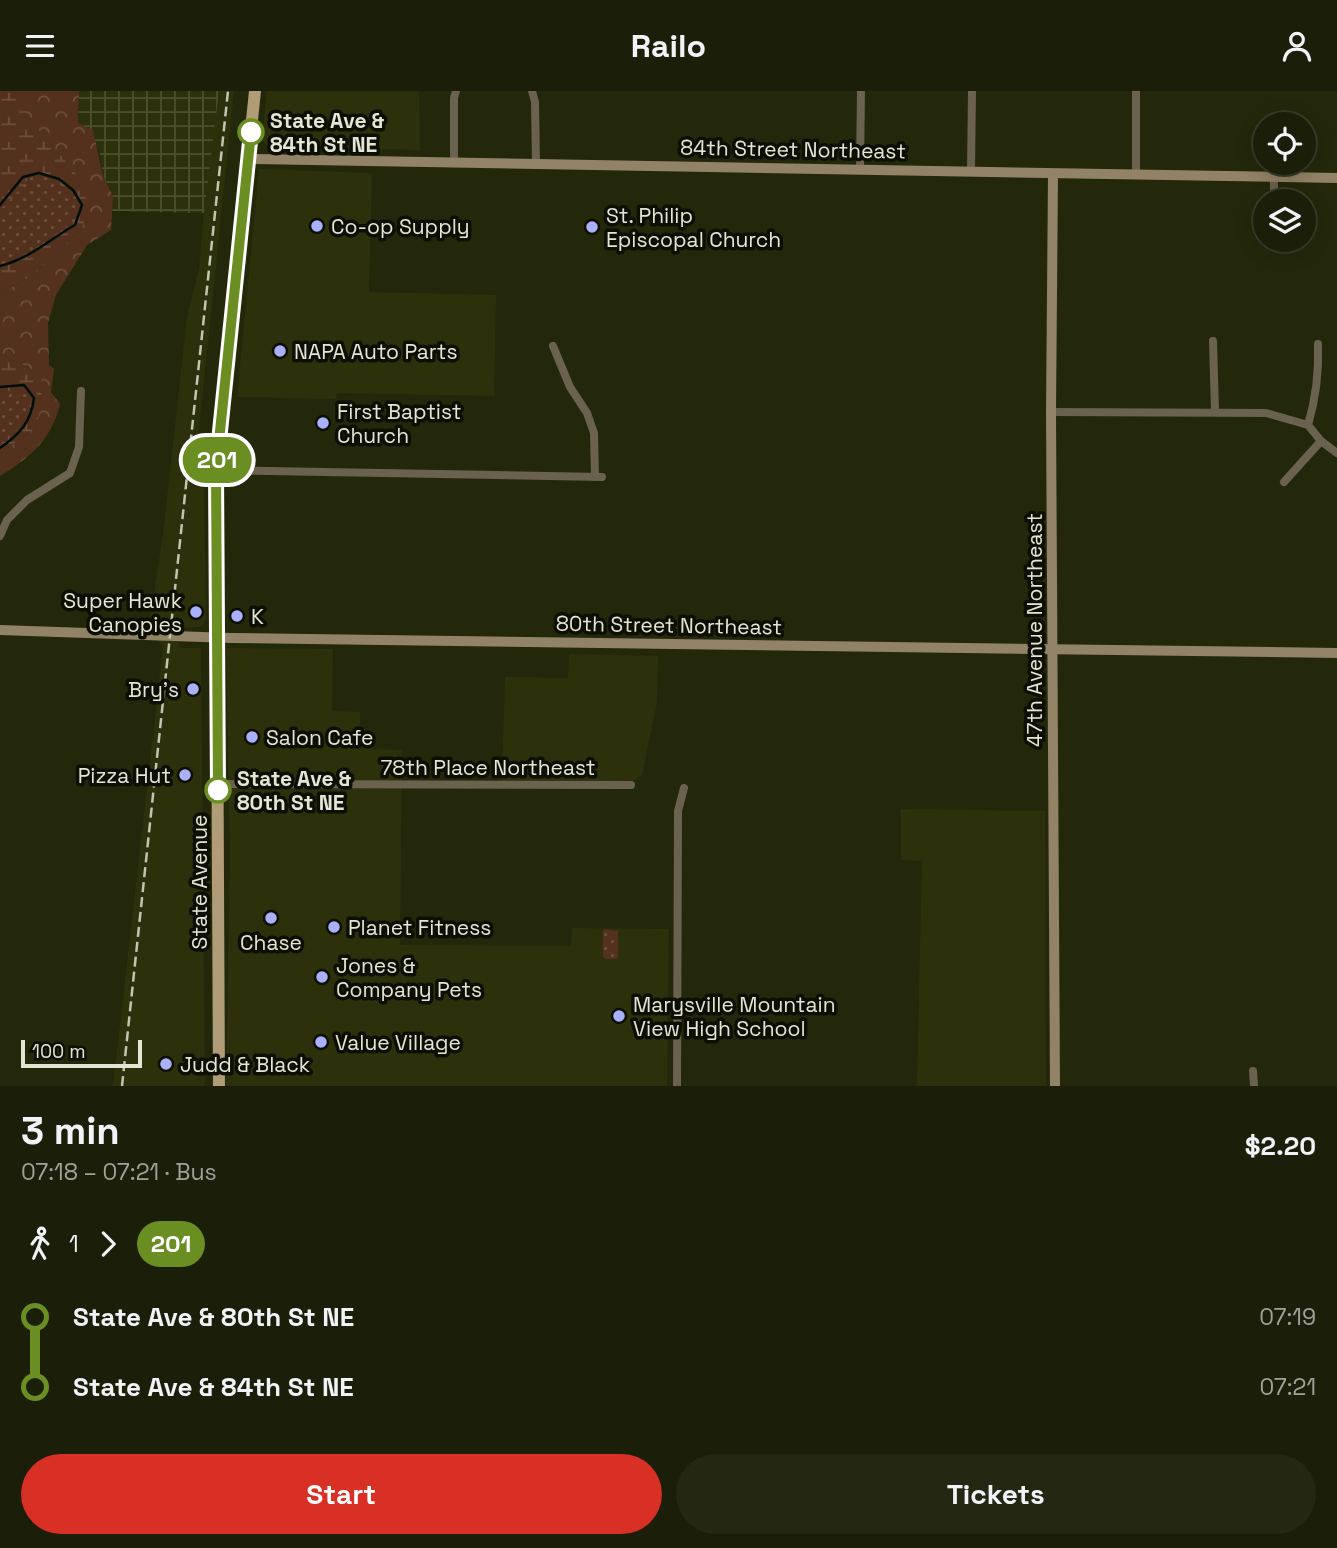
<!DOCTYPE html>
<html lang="en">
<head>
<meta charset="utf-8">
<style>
	:root { --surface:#1b1e08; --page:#242712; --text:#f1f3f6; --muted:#a0a29c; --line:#393c29; --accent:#d93025 }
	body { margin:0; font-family:"Space Grotesk",sans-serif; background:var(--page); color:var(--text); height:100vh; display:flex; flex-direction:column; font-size:26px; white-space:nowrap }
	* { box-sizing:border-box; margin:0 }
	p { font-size:23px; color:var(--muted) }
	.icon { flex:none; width:38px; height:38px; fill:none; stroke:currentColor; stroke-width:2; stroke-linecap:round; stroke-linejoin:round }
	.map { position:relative; height:995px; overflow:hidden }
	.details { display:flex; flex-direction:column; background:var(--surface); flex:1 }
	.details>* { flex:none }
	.badge { padding:0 14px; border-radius:23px; font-size:24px; line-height:46px }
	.fabs { position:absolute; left:1253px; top:21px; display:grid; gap:14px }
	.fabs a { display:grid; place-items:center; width:63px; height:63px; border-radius:50%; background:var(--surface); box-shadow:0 4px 18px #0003,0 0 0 2px var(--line); font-size:35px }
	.scale { position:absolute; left:21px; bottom:18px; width:121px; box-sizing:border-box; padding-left:7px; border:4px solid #e3e6d5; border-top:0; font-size:19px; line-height:24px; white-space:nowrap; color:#e3e6d5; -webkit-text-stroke:5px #0d0f04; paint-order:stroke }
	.map>.badge { position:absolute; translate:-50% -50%; box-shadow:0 0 0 4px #fff }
	.legs { display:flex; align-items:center; gap:10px; height:77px; padding:0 21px; font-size:23px }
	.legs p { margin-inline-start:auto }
	.summary { display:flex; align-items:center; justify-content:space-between; height:119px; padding:0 21px }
	h1 { font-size:38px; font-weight:700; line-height:52px }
	.cta { display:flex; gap:14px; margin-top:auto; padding:14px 21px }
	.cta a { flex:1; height:80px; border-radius:42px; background:var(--accent); color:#fff; font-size:28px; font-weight:700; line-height:80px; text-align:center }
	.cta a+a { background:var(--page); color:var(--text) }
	ul { padding:0 21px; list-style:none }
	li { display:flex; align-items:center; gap:24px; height:70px; font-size:26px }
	li i { display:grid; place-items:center; width:10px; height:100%; margin:0 9px; background:currentColor }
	li i::after { content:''; width:18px; height:18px; margin:-9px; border:5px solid; border-radius:50%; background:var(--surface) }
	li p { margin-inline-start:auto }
	li:first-child i { background:linear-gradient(#0000 50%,currentColor 0) }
	li:last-child i { background:linear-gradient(currentColor 50%,#0000 0) }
	header { display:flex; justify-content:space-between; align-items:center; height:91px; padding:0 21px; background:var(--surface); font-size:32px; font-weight:700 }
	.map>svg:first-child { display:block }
	.built { fill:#2c310b }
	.industrial { fill:url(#industrial-grid) }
	.forest { fill:url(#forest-crowns) }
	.wetland { fill:url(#wetland-marsh) }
	.park { fill:url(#park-dots) }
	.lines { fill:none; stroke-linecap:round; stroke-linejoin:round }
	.stream { stroke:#000f0c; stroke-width:2.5 }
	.street { stroke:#6a614f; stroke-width:8 }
	.secondary { stroke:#928266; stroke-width:10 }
	.primary { stroke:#b09c77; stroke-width:12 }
	.rail { stroke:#c2c5b2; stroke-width:2.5; stroke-dasharray:10 5; stroke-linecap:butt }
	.line-1-casing { stroke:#fff; stroke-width:16 }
	.line-1 { stroke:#6b8e23; stroke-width:10 }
	.stop-1-dot { fill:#fff; stroke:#6b8e23; stroke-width:3.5 }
	.poi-dot { fill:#a9b0fc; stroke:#0d0f04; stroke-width:2.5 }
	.labels { text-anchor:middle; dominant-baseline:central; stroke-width:7; stroke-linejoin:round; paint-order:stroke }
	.stop-label { font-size:21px; font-weight:bold; fill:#e3e6d5; stroke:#0d0f04; text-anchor:start }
	.street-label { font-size:21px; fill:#e3e6d5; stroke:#0d0f04 }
	.poi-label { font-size:21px; fill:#e3e6d5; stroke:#0d0f04; text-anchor:start }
</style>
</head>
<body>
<header><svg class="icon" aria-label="menu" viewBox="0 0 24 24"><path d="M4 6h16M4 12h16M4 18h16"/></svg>Railo<svg class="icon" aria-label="person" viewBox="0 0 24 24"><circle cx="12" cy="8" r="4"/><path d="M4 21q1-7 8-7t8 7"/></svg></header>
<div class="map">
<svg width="1337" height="995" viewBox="0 0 1337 995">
	<defs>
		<pattern id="industrial-grid" width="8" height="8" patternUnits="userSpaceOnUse" patternTransform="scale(1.75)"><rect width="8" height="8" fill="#2c310b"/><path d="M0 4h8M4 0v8" fill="none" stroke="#4a4f2e"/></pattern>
		<pattern id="forest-crowns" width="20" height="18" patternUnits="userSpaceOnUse" patternTransform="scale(1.75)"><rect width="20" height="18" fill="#53311d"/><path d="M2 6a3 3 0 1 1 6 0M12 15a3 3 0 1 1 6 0" fill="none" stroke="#6c4f3d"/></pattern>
		<pattern id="wetland-marsh" width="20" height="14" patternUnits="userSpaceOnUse" patternTransform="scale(1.75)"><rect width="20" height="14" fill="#53311d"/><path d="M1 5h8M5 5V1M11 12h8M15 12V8" fill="none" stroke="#6c4f3d"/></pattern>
		<pattern id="park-dots" width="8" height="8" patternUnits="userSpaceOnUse" patternTransform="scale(1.75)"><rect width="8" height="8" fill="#53311d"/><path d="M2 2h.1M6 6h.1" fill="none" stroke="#6c4f3d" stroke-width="1.8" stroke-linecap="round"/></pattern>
	</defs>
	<rect width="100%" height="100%" fill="#24280a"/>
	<g class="built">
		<polygon points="219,0 234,0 193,396 204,396 206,529 200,536 174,537 180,557 201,557 205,995 113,995 163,557 149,536 163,443 187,226 199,178 207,83"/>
		<polygon points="267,0 419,0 420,59 269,56 262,49"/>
		<polygon points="259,78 372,82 369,201 496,204 494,305 337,302 336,308 237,306"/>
		<polygon points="226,557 333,558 332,620 360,621 360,658 402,659 400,854 571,855 572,837 669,838 667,995 226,995 230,764"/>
		<polygon points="569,563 658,565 657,612 642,684 631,691 502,692 505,586 568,587"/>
		<polygon points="901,718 1045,720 1046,995 917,995 922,770 901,769"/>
	</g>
	<polygon class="industrial" points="79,0 219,0 204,122 112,120 113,105 103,85 99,58 78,32"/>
	<path class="forest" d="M11,0H79L78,32L93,39L103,85L113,105L111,139L87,154L56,204L48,232L49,274L54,278L51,301L60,313C52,348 30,367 0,385V363L36,336L42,296L33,279L0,263V202L34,184L62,155L81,139L36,37Z"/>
	<g class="wetland">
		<polygon points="0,0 11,0 37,37 74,80 89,105 89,118 81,139 62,155 34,184 0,202"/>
		<polygon points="0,263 33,279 41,288 42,296 40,320 36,336 0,363"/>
	</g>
	<g class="park">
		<path d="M37,85C54,86 69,99 78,113L77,129L21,166L0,174V117L5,115L29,87Z"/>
		<path d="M0,299L25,301L31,309C28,330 17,338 0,349Z"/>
		<polygon points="605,838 618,840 618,866 616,868 606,868 603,866 603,840"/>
	</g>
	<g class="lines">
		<g class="stream">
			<path d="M0,114L23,86L39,82L59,88L73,99L82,114L75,134C50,148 29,168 0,175"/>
			<path d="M0,296L24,294L34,307C31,331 20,343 0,357"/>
		</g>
		<g class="street">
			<polyline points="532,0 535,11 536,73"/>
			<polyline points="454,71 454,7 456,0"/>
			<polyline points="860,78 861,0"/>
			<polyline points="971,80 972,0"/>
			<polyline points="1136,83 1136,0"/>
			<polyline points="1274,110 1274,86"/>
			<polyline points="1213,250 1215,320"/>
			<polyline points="553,255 570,296 587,322 594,342 595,386"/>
			<polyline points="1051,321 1266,322 1308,334 1321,350 1337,362"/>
			<path d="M1308,334C1316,307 1319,281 1318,253"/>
			<polyline points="216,379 602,386"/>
			<polyline points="1284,391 1321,350"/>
			<polyline points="0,445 7,429 27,409 70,382 79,356 81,300"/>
			<polyline points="218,693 631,694"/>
			<polyline points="1253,980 1254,995"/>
			<polyline points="677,995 678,720 684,697"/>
		</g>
		<g class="secondary">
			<polyline points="248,68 1337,87"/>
			<polyline points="1053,83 1051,321 1055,995"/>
			<polyline points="0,539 231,547 1337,562"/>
		</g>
		<polyline class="primary" points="219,995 216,379 255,0"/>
		<polyline class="rail" points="122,995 228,0"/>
	</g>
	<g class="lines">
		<g class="line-1-casing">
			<polyline id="line-1" points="218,699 216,379 251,41"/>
		</g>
		<use href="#line-1" class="line-1"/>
	</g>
	<g class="stop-1-dot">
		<circle cx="251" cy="41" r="12"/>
		<circle cx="218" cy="699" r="12"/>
	</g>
	<g class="poi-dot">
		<circle cx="317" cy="135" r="7"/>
		<circle cx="592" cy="136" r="7"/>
		<circle cx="280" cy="260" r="7"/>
		<circle cx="323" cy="332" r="7"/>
		<circle cx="196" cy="521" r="7"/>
		<circle cx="237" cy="525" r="7"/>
		<circle cx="193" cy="598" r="7"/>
		<circle cx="252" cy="646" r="7"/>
		<circle cx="185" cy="684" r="7"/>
		<circle cx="271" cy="827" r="7"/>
		<circle cx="334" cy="836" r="7"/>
		<circle cx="322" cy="886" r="7"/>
		<circle cx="619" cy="925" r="7"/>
		<circle cx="321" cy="951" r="7"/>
		<circle cx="166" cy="973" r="7"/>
	</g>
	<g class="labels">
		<g class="stop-label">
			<text x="270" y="29">State Ave &amp;<tspan x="270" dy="24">84th St NE</tspan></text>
			<text x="237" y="687">State Ave &amp;<tspan x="237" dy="24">80th St NE</tspan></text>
		</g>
		<g class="street-label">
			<text transform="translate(793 58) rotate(1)">84th Street Northeast</text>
			<text transform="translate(669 534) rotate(1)">80th Street Northeast</text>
			<text transform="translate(1034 539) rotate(-90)">47th Avenue Northeast</text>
			<text x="488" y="676">78th Place Northeast</text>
			<text transform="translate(199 791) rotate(-90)">State Avenue</text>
		</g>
		<g class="poi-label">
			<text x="606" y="124">St. Philip<tspan x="606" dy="24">Episcopal Church</tspan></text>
			<text x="331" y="135">Co-op Supply</text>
			<text x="294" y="260">NAPA Auto Parts</text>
			<text x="337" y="320">First Baptist<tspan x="337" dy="24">Church</tspan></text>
			<text x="182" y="509" text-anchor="end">Super Hawk<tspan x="182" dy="24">Canopies</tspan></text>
			<text x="251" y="525">K</text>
			<text x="179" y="598" text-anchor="end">Bry's</text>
			<text x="266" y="646">Salon Cafe</text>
			<text x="171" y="684" text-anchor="end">Pizza Hut</text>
			<text x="348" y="836">Planet Fitness</text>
			<text x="271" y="851" text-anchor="middle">Chase</text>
			<text x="336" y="874">Jones &amp;<tspan x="336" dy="24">Company Pets</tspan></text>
			<text x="633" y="913">Marysville Mountain<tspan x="633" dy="24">View High School</tspan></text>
			<text x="335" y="951">Value Village</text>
			<text x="180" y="973">Judd &amp; Black</text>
		</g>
	</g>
</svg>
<div class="fabs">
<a><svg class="icon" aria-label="locate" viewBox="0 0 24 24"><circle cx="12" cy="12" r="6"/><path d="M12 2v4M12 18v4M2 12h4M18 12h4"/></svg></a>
<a><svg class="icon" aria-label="layers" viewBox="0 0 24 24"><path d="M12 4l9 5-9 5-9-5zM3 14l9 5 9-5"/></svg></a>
</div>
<div class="scale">100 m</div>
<b class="badge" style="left:217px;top:369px;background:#6b8e23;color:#fff">201</b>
</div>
<section class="details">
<div class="summary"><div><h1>3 min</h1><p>07:18 – 07:21 · Bus</p></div><b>$2.20</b></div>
<div class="legs"><svg class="icon" aria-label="walk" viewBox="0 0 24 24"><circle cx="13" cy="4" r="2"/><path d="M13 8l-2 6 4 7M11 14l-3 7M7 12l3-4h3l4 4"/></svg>1<svg class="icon" aria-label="forward" viewBox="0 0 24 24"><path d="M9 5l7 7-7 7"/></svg><b class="badge" style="background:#6b8e23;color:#fff">201</b></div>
<ul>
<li><i style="color:#6b8e23"></i><b>State Ave &amp; 80th St NE</b><p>07:19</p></li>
<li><i style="color:#6b8e23"></i><b>State Ave &amp; 84th St NE</b><p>07:21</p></li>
</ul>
<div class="cta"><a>Start</a><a>Tickets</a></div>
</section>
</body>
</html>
